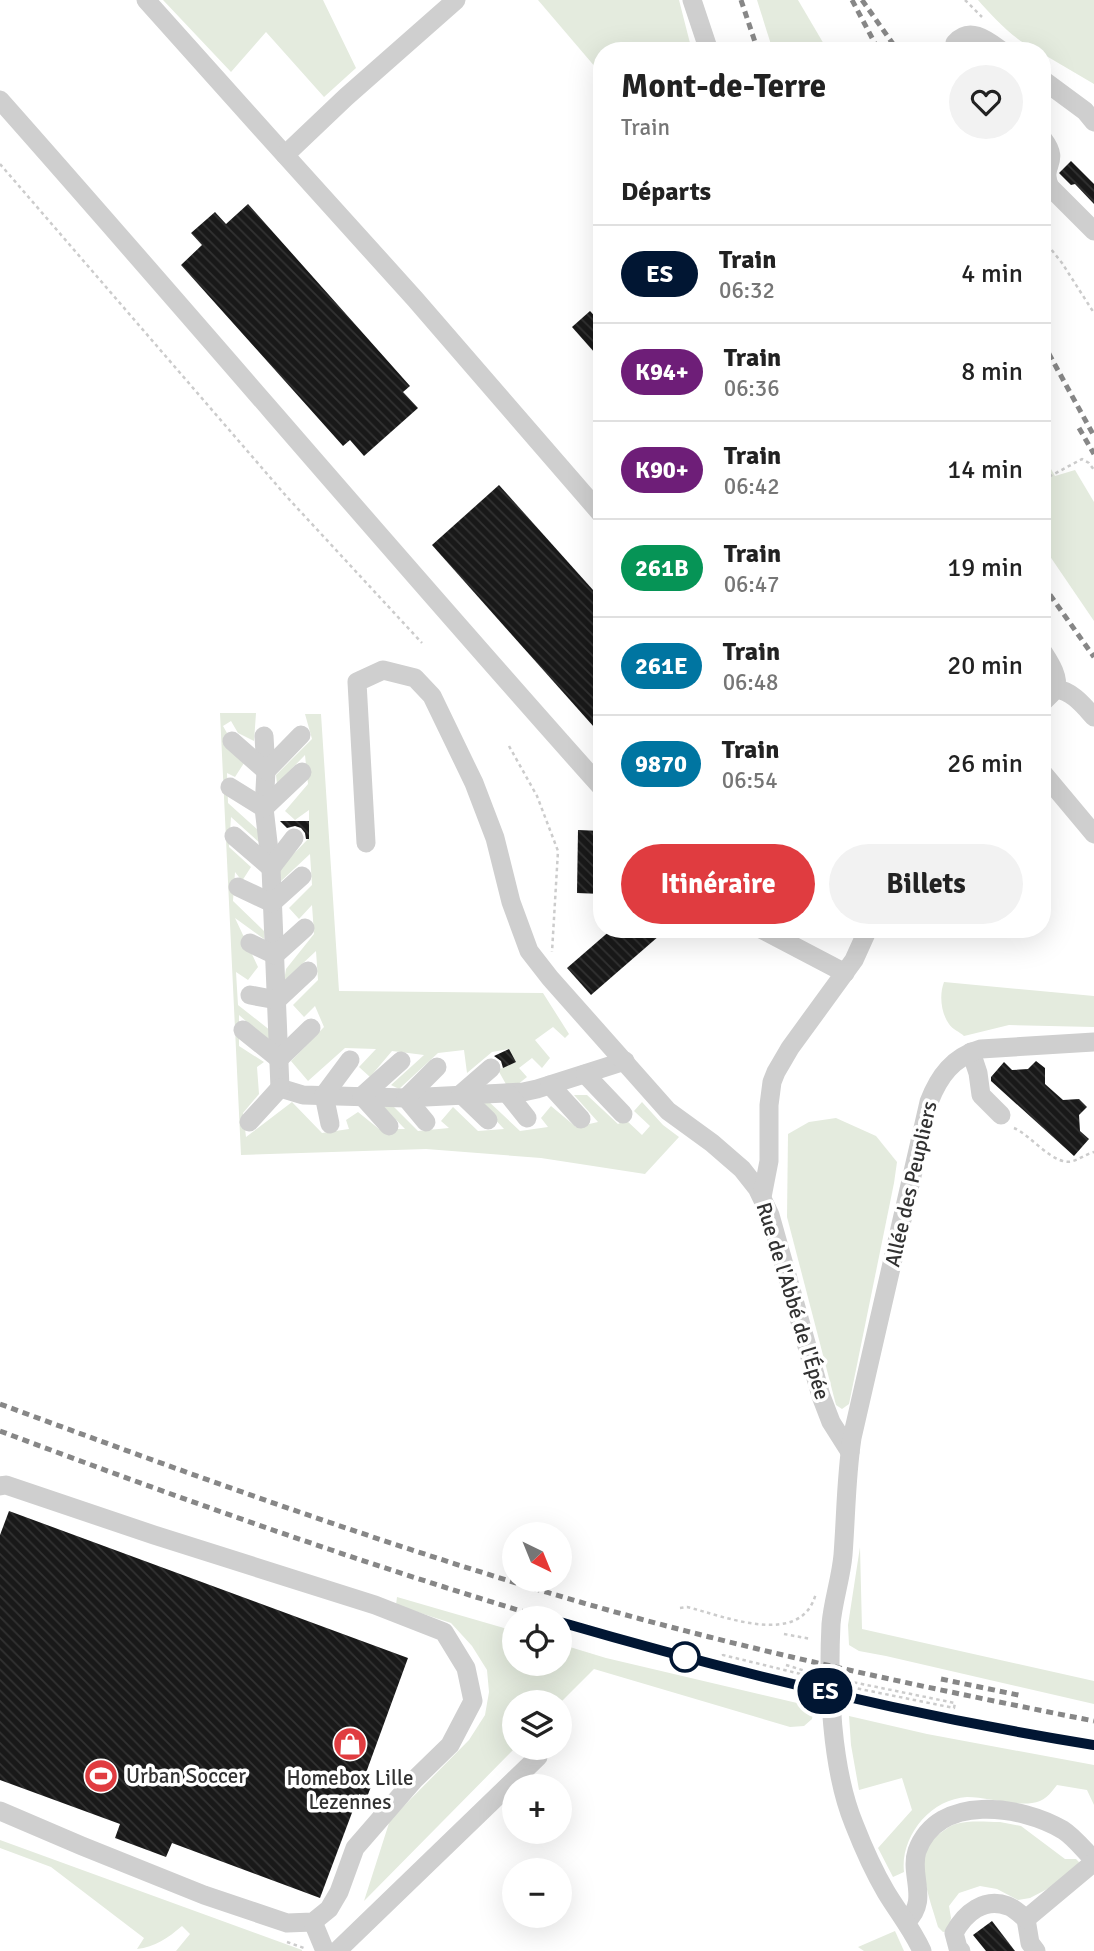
<!DOCTYPE html>
<html lang="fr">
<head>
<meta charset="utf-8">
<style>
	:root { --surface:#fff; --page:#f2f2f2; --text:#222; --muted:#767676; --line:#e0e0e0; --accent:#e03c40 }
	body { margin:0; font-family:Signika,sans-serif; background:var(--page); color:var(--text); height:100vh; display:flex; flex-direction:column; font-size:26px; white-space:nowrap }
	* { box-sizing:border-box; margin:0 }
	p { font-size:23px; color:var(--muted) }
	.icon { flex:none; width:38px; height:38px; fill:none; stroke:currentColor; stroke-width:2; stroke-linecap:round; stroke-linejoin:round }
	.map { position:relative; flex:1; overflow:hidden }
	.side { position:absolute; left:593px; top:42px; width:458px; height:896px; display:flex; flex-direction:column; background:var(--surface); border-radius:28px; box-shadow:0 7px 28px #0002 }
	.side>* { flex:none }
	.badge { padding:0 14px; border-radius:23px; font-size:24px; line-height:46px }
	.needle { width:46px; rotate:137deg }
	.fabs { position:absolute; left:502px; top:1522px; display:grid; gap:14px }
	.fabs a { display:grid; place-items:center; width:70px; height:70px; border-radius:50%; background:var(--surface); box-shadow:0 7px 28px #0002; font-size:35px }
	.map>.badge { position:absolute; translate:-50% -50%; box-shadow:0 0 0 4px #fff }
	h2 { padding:0 28px; font-size:26px; line-height:63px }
	.round { display:grid; place-items:center; flex:none; width:74px; height:74px; border-radius:37px; background:var(--page) }
	.head { display:flex; align-items:center; justify-content:space-between; height:119px; padding:0 28px }
	h1 { font-size:33px; font-weight:700; line-height:52px }
	.button { display:flex; gap:14px; margin-top:auto; padding:14px 28px }
	.button a { flex:1; height:80px; border-radius:42px; background:var(--accent); color:#fff; font-size:28px; font-weight:700; line-height:80px; text-align:center }
	.button a+a { background:var(--page); color:var(--text) }
	ul { padding:0; list-style:none }
	li { display:flex; align-items:center; gap:21px; height:98px; padding:0 28px; border-top:2px solid var(--line) }
	li div { flex:1 }
	li b { display:block; font-size:26px }
	li em { font-style:normal }
	li .badge { min-width:77px; font-weight:700; text-align:center }
	.map>svg:first-child { display:block }
	.grass { fill:#e4ebde }
	.building { fill:url(#building-back-hatch) }
	.lines { fill:none; stroke-linecap:round; stroke-linejoin:round }
	.path { stroke:#ccc; stroke-width:2.5; stroke-dasharray:3.5 3.5; stroke-linecap:butt }
	.minor { stroke:#cfcfcf; stroke-width:19 }
	.rail { stroke:#878787; stroke-width:5; stroke-dasharray:7 5; stroke-linecap:butt }
	.line-casing { stroke:#fff; stroke-width:16 }
	.line { stroke:#011633; stroke-width:10 }
	.stop-dot { fill:#fff; stroke:#011633; stroke-width:3.5 }
	.labels { text-anchor:middle; dominant-baseline:central; stroke-width:7; stroke-linejoin:round; paint-order:stroke }
	.street-label { font-size:21px; fill:#323232; stroke:#fff }
	.poi-label { font-size:21px; fill:#323232; stroke:#fff; text-anchor:start }
</style>
</head>
<body>
<div class="map">
<svg width="1094" height="1951" viewBox="0 0 1094 1951">
	<defs>
		<pattern id="building-back-hatch" width="6" height="6" patternUnits="userSpaceOnUse" patternTransform="scale(1.75)"><rect width="6" height="6" fill="#191919"/><path d="M-1 5l2 2M0 0l6 6M5-1l2 2" fill="none" stroke="#323232"/></pattern>
	</defs>
	<rect width="100%" height="100%" fill="#fff"/>
	<g class="grass">
		<polygon points="163,0 323,0 356,68 324,97 266,32 231,72"/>
		<polygon points="538,0 679,0 692,51 602,51 602,75"/>
		<polygon points="757,0 798,0 828,51 773,51"/>
		<path d="M978,0H1094V84L1043,54V51C1022,49 992,16 978,0Z"/>
		<polygon points="1043,455 1055,476 1075,470 1094,502 1094,621 1043,546"/>
		<polygon points="220,713 256,713 254,741 238,733 231,721 223,726 244,763 235,777 227,773 228,803 258,830 261,844 231,817 229,847 251,867 242,881 235,872 233,901 264,931 264,939 235,918 258,967 248,980 236,972 238,1005 271,1031 271,1043 239,1015 239,1046 264,1062 257,1067 259,1094 243,1113 246,1137 292,1102 322,1133 349,1129 346,1120 358,1112 379,1129 405,1129 378,1101 388,1101 418,1131 449,1128 441,1121 453,1107 478,1131 504,1129 475,1098 486,1099 520,1131 548,1127 541,1118 551,1106 576,1127 598,1122 574,1095 587,1095 618,1124 626,1120 642,1135 650,1126 634,1111 642,1102 663,1125 679,1137 645,1174 541,1158 426,1149 241,1155"/>
		<polygon points="305,714 321,714 339,991 543,993 569,1034 565,1038 553,1027 535,1040 550,1058 542,1068 532,1058 519,1068 527,1077 517,1085 507,1086 498,1070 515,1062 509,1049 492,1052 467,1073 464,1050 438,1053 399,1089 391,1085 424,1055 392,1051 370,1077 359,1067 376,1049 345,1048 308,1081 291,1061 324,1027 315,1006 304,1017 293,1005 318,980 316,951 284,981 286,969 314,934 312,905 299,919 289,908 312,885 310,854 279,883 278,870 309,838 309,810 295,820 285,811 308,784 305,755 277,784 276,775 312,739"/>
		<path d="M944,982L1094,996V1027L1009,1025L964,1036C960,1032 952,1029 949,1024C941,1013 939,995 944,982Z"/>
		<polygon points="836,1118 876,1136 897,1162 894,1183 849,1404 842,1409 836,1405 787,1217 788,1134 809,1122"/>
		<polygon points="860,1547 862,1629 1094,1681 1094,1704 886,1656 859,1651 849,1645 848,1625"/>
		<polygon points="397,1597 514,1631 514,1664 560,1664 560,1644 606,1658 814,1707 812,1719 804,1726 790,1727 594,1669 560,1703 514,1703 515,1748 364,1901 390,1820 469,1740 485,1715 489,1692 487,1670 472,1646 451,1623 396,1605"/>
		<path d="M849,1716L927,1734L1094,1765V1805L1087,1790L1057,1785C1050,1794 1044,1802 1032,1803C1015,1806 986,1797 967,1797C930,1799 900,1837 904,1872L893,1877L878,1848L912,1810L902,1778L859,1790L851,1745Z"/>
		<path d="M1000,1822L1021,1826L1065,1859H1076L1079,1862L1078,1866L1055,1885L1030,1898L1018,1900L997,1889L980,1886L959,1893L949,1906L951,1918L948,1931L943,1932L938,1927C930,1899 909,1851 942,1832C946,1829 951,1825 956,1824C970,1820 986,1822 1000,1822Z"/>
		<path d="M0,1840L302,1950V1951H176L190,1934L182,1926C168,1938 155,1947 137,1949L144,1938L51,1867L0,1848Z"/>
		<polygon points="895,1931 904,1951 864,1951 858,1947"/>
	</g>
	<g class="building">
		<polygon points="1071,161 1094,184 1094,204 1075,184 1071,185 1059,173"/>
		<polygon points="248,204 410,386 403,392 418,408 364,456 350,440 343,446 181,265 202,245 191,233 215,212 226,224"/>
		<polygon points="590,311 602,324 602,361 572,327"/>
		<polygon points="499,485 602,600 602,736 432,545"/>
		<polygon points="280,821 309,821 309,839 306,839 305,833 301,828 295,826 287,828"/>
		<polygon points="578,830 602,831 602,894 577,893"/>
		<polygon points="612,929 667,929 591,995 567,968"/>
		<polygon points="509,1049 516,1062 503,1068 501,1061 494,1056"/>
		<polygon points="1036,1061 1045,1068 1045,1084 1063,1100 1079,1099 1087,1107 1079,1115 1080,1131 1089,1139 1074,1156 991,1081 991,1077 1004,1062 1012,1070 1028,1069"/>
		<polygon points="9,1511 408,1658 363,1781 372,1784 367,1797 359,1794 320,1898 172,1843 166,1857 115,1838 120,1824 0,1780 0,1535"/>
		<polygon points="992,1921 1015,1951 986,1951 973,1935"/>
	</g>
	<g class="lines">
		<g class="path">
			<polyline points="965,0 982,17"/>
			<polyline points="0,164 287,497 422,643"/>
			<polyline points="1043,239 1062,263 1094,313"/>
			<polyline points="1043,480 1082,459 1089,463 1094,470"/>
			<polyline points="509,746 537,796 558,851 552,952"/>
			<path d="M1014,1128C1031,1135 1054,1167 1073,1161C1080,1159 1086,1154 1094,1152"/>
			<path d="M680,1608L687,1607C724,1616 802,1649 816,1593"/>
			<polyline points="784,1634 811,1639"/>
			<polyline points="723,1654 723,1655 813,1677"/>
			<polyline points="786,1665 812,1673"/>
			<polyline points="847,1681 955,1703 954,1708 850,1687"/>
			<polyline points="287,1942 304,1948"/>
		</g>
		<g class="minor">
			<polyline points="146,0 285,155"/>
			<polyline points="456,0 346,97 285,155 415,299 602,515"/>
			<polyline points="692,0 709,51"/>
			<path d="M956,51L955,43C970,26 987,40 1002,51"/>
			<polyline points="1043,80 1085,111 1094,122"/>
			<path d="M0,100C202,328 399,561 602,788"/>
			<path d="M1043,139C1062,164 1039,164 1050,187L1094,231"/>
			<path d="M1043,652C1050,663 1059,676 1056,689"/>
			<path d="M1043,702L1056,689C1072,691 1083,705 1094,717"/>
			<polyline points="264,736 266,771 264,808 271,868 280,1088 303,1095 406,1098 523,1092 537,1089 625,1061"/>
			<polyline points="232,741 266,771 301,735"/>
			<polyline points="1043,773 1094,834"/>
			<polyline points="230,787 264,808 302,772"/>
			<polyline points="234,836 271,868 294,838"/>
			<polyline points="366,843 357,682 383,670 415,678 432,696 474,783 495,838 511,902 529,951 550,978 668,1111 712,1143 742,1169 757,1188 770,1215 821,1396 831,1422 850,1452"/>
			<polyline points="238,887 272,903 302,876"/>
			<polyline points="761,929 845,973"/>
			<polyline points="250,943 275,955 305,928"/>
			<polyline points="250,995 277,1000 308,971"/>
			<polyline points="243,1030 279,1059 311,1028"/>
			<polyline points="971,1052 978,1073 981,1095 1001,1115"/>
			<polyline points="585,1074 623,1114"/>
			<polyline points="550,1085 581,1119"/>
			<polyline points="507,1093 527,1118"/>
			<polyline points="488,1120 461,1094 491,1068"/>
			<polyline points="249,1122 280,1088"/>
			<polyline points="426,1122 406,1098 437,1067"/>
			<polyline points="330,1124 324,1095 350,1060"/>
			<polyline points="389,1126 362,1096 401,1061"/>
			<polyline points="762,1197 769,1161 769,1105 772,1082 776,1072 790,1048 854,960 868,929"/>
			<polyline points="0,1486 6,1485 154,1535 375,1605 444,1632 466,1668 473,1701 450,1745 414,1780 355,1848 339,1892 329,1909 313,1922 287,1923 204,1895 82,1846 0,1811"/>
			<polyline points="1026,1919 1030,1943 1036,1951"/>
			<polyline points="313,1922 325,1951"/>
			<path d="M906,1922C930,1901 909,1875 917,1851C938,1793 1021,1805 1063,1830C1074,1837 1084,1850 1094,1860"/>
			<polyline points="337,1951 538,1757"/>
			<path d="M922,1951C912,1929 898,1912 886,1892C873,1870 863,1847 854,1824C831,1768 828,1684 831,1624C833,1601 841,1578 843,1555C846,1516 846,1477 852,1438L929,1102C939,1076 953,1057 981,1049L1094,1042"/>
			<path d="M961,1951L958,1948L954,1933C965,1913 984,1897 1008,1906C1014,1908 1021,1915 1026,1919L1094,1862"/>
		</g>
		<g class="rail">
			<polyline points="741,0 758,51"/>
			<polyline points="852,0 879,51"/>
			<polyline points="862,0 898,51"/>
			<polyline points="1043,343 1094,436"/>
			<polyline points="1079,428 1094,454"/>
			<polyline points="1043,585 1094,657"/>
			<path d="M0,1404C192,1475 384,1545 580,1602C749,1651 922,1687 1094,1721"/>
			<path d="M0,1431C181,1499 363,1564 548,1619"/>
			<path d="M560,1622C735,1674 914,1715 1094,1745"/>
			<polyline points="941,1679 1023,1696"/>
		</g>
	</g>
	<g class="lines">
		<g class="line-casing">
			<path id="line" d="M560,1622C735,1673 914,1716 1094,1745"/>
		</g>
		<use href="#line" class="line"/>
	</g>
	<defs>
		<g id="shop-disc" transform="scale(1.75)"><circle r="9.5" fill="#e03c40" stroke="#fff"/><path d="M-5-2.5h2.3a2.7 3.5 0 0 1 5.4 0H5L5.5 6h-11ZM-1.5-2.5h3a1.5 2.3 0 0 0-3 0Z" fill="#fff"/></g>
		<g id="stadium-disc" transform="scale(1.75)"><circle r="9.5" fill="#e03c40" stroke="#fff"/><path d="M0-5a6.5 5 0 1 0 0 10a6.5 5 0 1 0 0-10ZM-3.5-1.8h7v3.6h-7Z" fill="#fff"/></g>
	</defs>
	<g fill-rule="evenodd">
		<use href="#shop-disc" x="350" y="1744"/>
		<use href="#stadium-disc" x="101" y="1776"/>
	</g>
	<circle class="stop-dot" cx="685" cy="1657" r="14"/>
	<g class="labels">
		<g class="street-label">
			<text transform="translate(911 1184) rotate(-77)">Allée des Peupliers</text>
			<text transform="translate(793 1301) rotate(73)">Rue de l'Abbé de l'Épée</text>
		</g>
		<g class="poi-label">
			<text x="126" y="1776">Urban Soccer</text>
			<text x="350" y="1778" text-anchor="middle">Homebox Lille<tspan x="350" dy="24">Lezennes</tspan></text>
		</g>
	</g>
</svg>
<div class="fabs">
<a><svg class="needle" viewBox="-14 -14 28 28"><path d="M0-13l5 13h-10z" fill="#e53935"/><path d="M0 13l5-13h-10z" fill="#767676"/></svg></a>
<a><svg class="icon" aria-label="locate" viewBox="0 0 24 24"><circle cx="12" cy="12" r="6"/><path d="M12 2v4M12 18v4M2 12h4M18 12h4"/></svg></a>
<a><svg class="icon" aria-label="layers" viewBox="0 0 24 24"><path d="M12 4l9 5-9 5-9-5zM3 14l9 5 9-5"/></svg></a>
<a>+</a>
<a>−</a>
</div>
<b class="badge" style="left:825px;top:1691px;background:#011633;color:#fff">ES</b>
<section class="side">
<div class="head"><div><h1>Mont-de-Terre</h1><p>Train</p></div><a class="round"><svg class="icon" aria-label="heart" viewBox="0 0 24 24"><path d="M12 20l-8-8c-3-5 5-10 8-4 3-6 11-1 8 4z"/></svg></a></div>
<h2>Départs</h2>
<ul>
<li><span class="badge" style="background:#011633;color:#fff">ES</span><div><b>Train</b><p>06:32</p></div><em>4 min</em></li>
<li><span class="badge" style="background:#6e1e78;color:#fff">K94+</span><div><b>Train</b><p>06:36</p></div><em>8 min</em></li>
<li><span class="badge" style="background:#6e1e78;color:#fff">K90+</span><div><b>Train</b><p>06:42</p></div><em>14 min</em></li>
<li><span class="badge" style="background:#069456;color:#fff">261B</span><div><b>Train</b><p>06:47</p></div><em>19 min</em></li>
<li><span class="badge" style="background:#0075a1;color:#fff">261E</span><div><b>Train</b><p>06:48</p></div><em>20 min</em></li>
<li><span class="badge" style="background:#0075a1;color:#fff">9870</span><div><b>Train</b><p>06:54</p></div><em>26 min</em></li>
</ul>
<div class="button"><a>Itinéraire</a><a>Billets</a></div>
</section>
</div>
</body>
</html>
